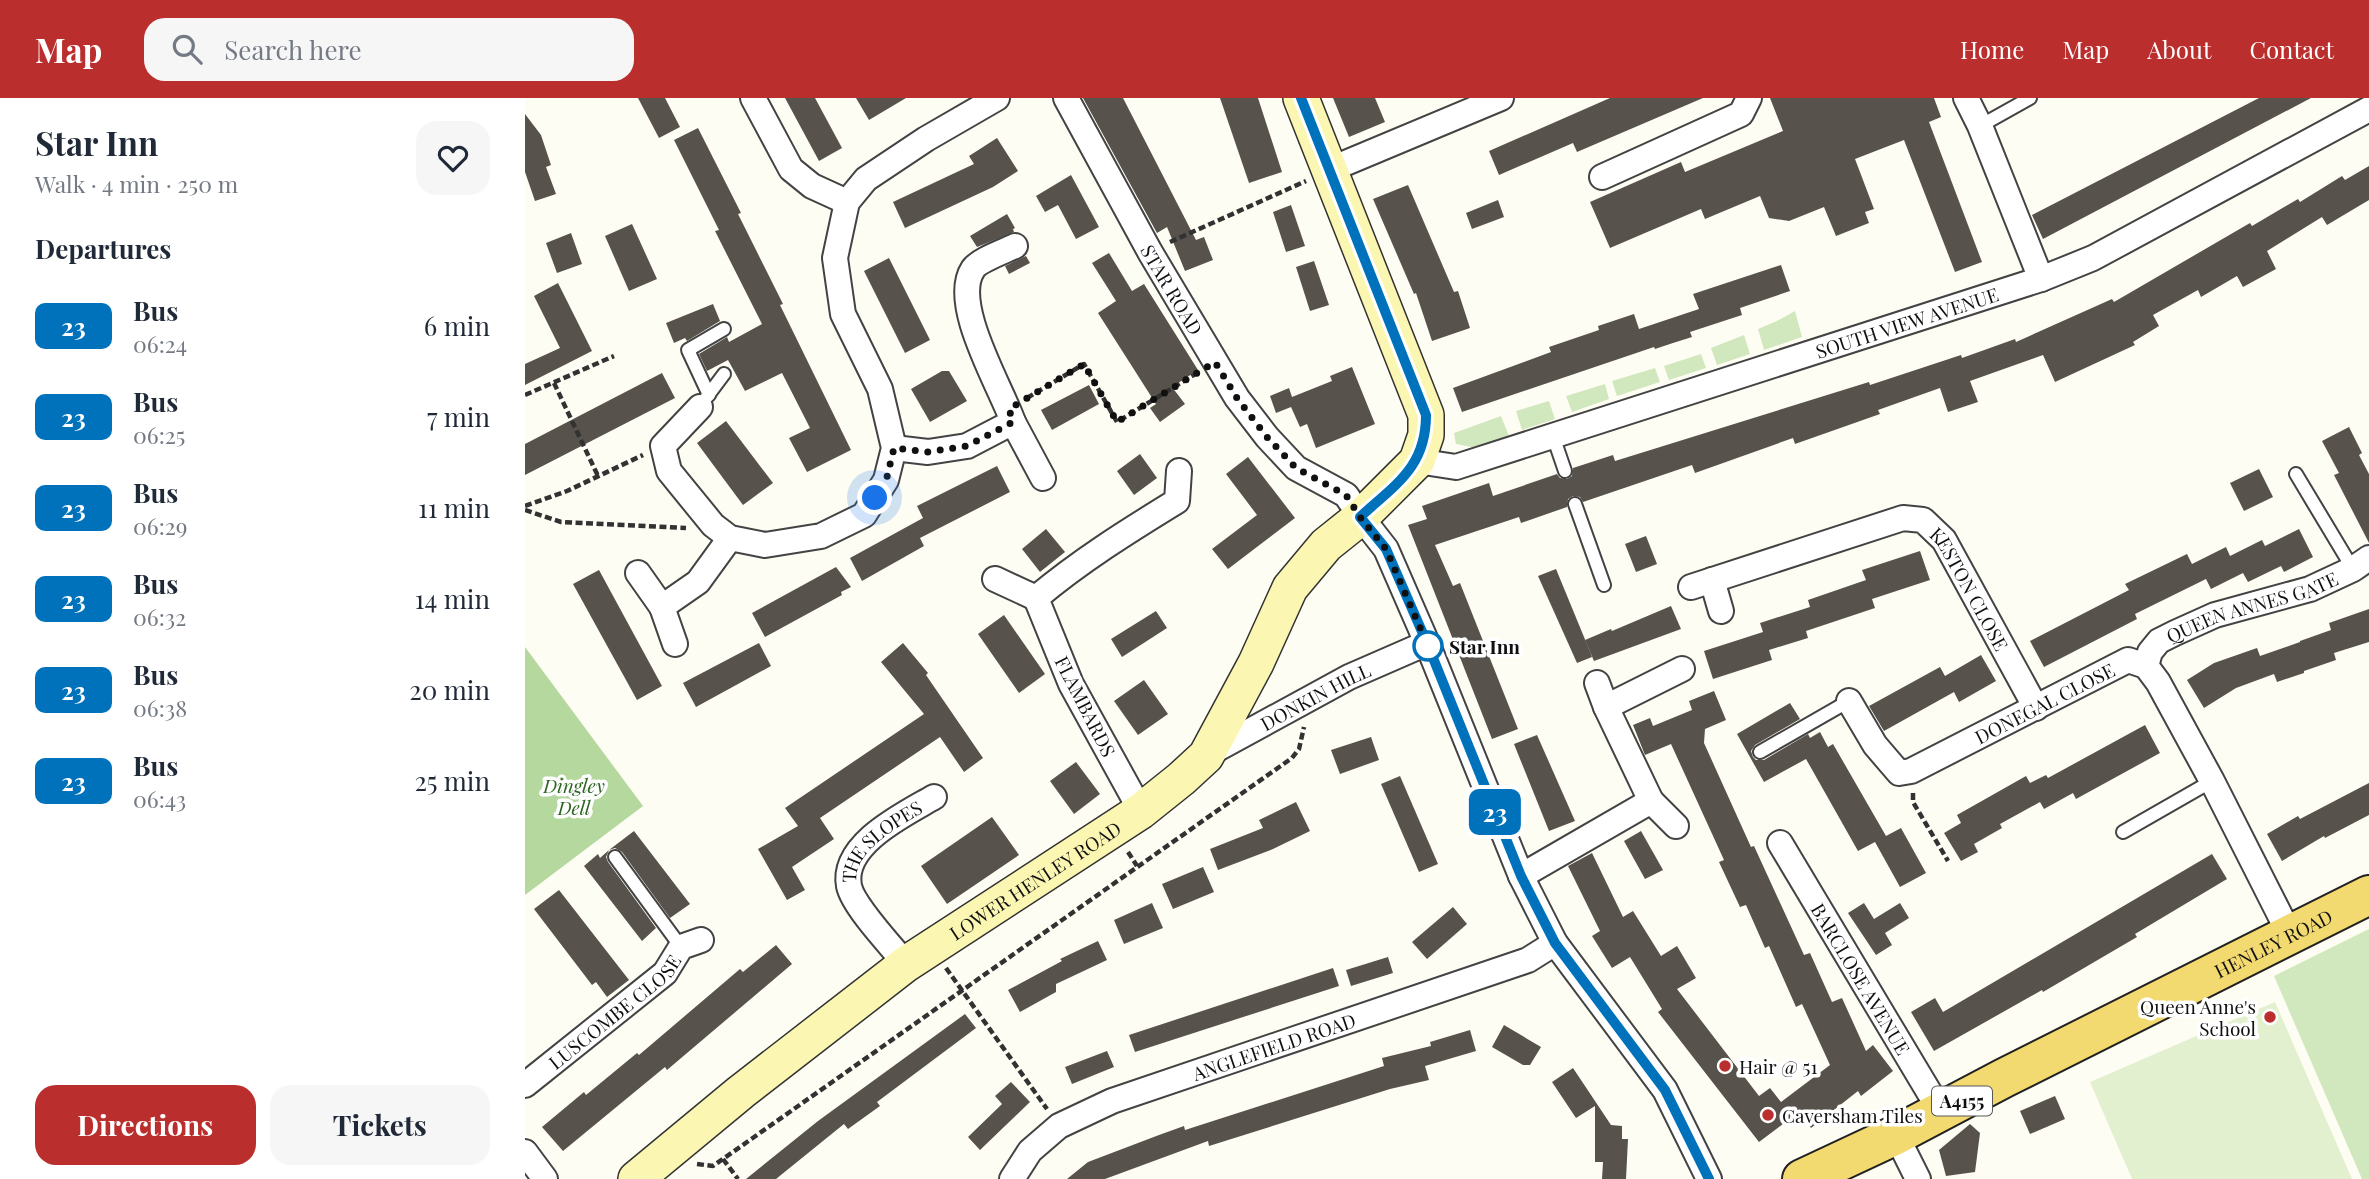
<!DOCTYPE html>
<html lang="en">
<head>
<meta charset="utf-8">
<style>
	:root { --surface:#fff; --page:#f6f6f7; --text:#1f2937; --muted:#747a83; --accent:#ba2f2e }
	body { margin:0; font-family:"Playfair Display",serif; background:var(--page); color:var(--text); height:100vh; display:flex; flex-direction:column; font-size:26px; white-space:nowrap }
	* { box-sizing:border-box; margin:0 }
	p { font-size:23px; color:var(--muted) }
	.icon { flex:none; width:38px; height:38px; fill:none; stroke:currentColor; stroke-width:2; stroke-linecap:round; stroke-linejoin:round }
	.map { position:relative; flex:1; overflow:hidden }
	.drawer { display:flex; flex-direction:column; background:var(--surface); width:525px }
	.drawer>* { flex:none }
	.badge { padding:0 14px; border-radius:10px; font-size:24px; line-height:46px }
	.you { position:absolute; width:35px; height:35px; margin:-18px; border:5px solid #fff; border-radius:50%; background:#1a73e8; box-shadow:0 0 0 10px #1a73e833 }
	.map>.badge { position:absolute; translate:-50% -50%; box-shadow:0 0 0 4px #fff }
	h2 { padding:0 35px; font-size:26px; line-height:63px }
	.round { display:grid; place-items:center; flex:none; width:74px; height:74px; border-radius:21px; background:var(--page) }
	.summary { display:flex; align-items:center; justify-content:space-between; height:119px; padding:0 35px }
	h1 { font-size:33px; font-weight:700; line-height:52px }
	.cta { display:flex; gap:14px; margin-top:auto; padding:14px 35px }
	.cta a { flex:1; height:80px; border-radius:21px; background:var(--accent); color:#fff; font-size:28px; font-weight:700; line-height:80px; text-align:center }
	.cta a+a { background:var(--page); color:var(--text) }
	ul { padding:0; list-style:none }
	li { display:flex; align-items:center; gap:21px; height:91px; padding:0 35px }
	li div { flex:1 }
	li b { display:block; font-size:26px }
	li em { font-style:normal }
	li .badge { min-width:77px; font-weight:700; text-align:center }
	header { display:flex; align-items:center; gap:42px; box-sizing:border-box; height:98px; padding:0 35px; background:var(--accent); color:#fff }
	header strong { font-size:33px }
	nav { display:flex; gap:38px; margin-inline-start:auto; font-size:24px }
	.search { width:490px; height:63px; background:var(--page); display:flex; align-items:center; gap:18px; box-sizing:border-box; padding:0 24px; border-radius:21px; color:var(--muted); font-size:26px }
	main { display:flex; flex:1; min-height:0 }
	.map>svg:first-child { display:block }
	.green { fill:#d1e8be }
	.forest { fill:#b5d89e }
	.pitch { fill:#e3f0cf }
	.building { fill:#58524d }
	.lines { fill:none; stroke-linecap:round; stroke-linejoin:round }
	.lane-casing { stroke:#434343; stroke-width:16 }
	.street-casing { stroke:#434343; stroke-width:28 }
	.secondary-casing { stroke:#323232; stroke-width:38 }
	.primary-casing { stroke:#212121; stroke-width:42 }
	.path { stroke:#323232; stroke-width:4.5; stroke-dasharray:7 3.5; stroke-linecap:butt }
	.lane { stroke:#fff; stroke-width:12 }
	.street { stroke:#fff; stroke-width:24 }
	.secondary { stroke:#fbf7b2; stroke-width:35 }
	.primary { stroke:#f2d970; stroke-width:38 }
	.line-casing { stroke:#fff; stroke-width:16 }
	.line { stroke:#0072bc; stroke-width:10 }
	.walk { stroke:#101010; stroke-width:7; stroke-dasharray:0 12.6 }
	.stop-dot { fill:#fff; stroke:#0072bc; stroke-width:3.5 }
	.poi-dot { fill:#ba2f2e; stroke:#fff; stroke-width:2.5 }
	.labels { text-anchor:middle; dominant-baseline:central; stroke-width:7; stroke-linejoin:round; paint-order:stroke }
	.shield { fill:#fff; stroke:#585858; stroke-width:2 }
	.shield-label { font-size:18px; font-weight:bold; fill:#101010 }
	.street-label { font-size:19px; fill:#101010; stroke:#fff }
	.stop-label { font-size:19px; font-weight:bold; fill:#101010; stroke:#fff; text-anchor:start }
	.park-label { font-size:19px; font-style:italic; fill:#2c6522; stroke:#fff }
	.poi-label { font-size:19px; fill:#101010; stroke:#fff; text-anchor:start }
</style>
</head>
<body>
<header>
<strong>Map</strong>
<div class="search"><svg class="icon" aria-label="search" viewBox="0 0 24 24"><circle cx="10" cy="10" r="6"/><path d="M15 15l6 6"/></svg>Search here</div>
<nav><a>Home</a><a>Map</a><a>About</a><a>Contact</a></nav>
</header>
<main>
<section class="drawer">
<div class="summary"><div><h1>Star Inn</h1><p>Walk · 4 min · 250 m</p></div><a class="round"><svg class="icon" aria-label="heart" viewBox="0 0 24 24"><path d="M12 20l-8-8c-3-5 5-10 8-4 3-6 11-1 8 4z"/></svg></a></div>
<h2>Departures</h2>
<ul>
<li><span class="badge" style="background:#0072bc;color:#fff">23</span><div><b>Bus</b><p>06:24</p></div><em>6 min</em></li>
<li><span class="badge" style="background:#0072bc;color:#fff">23</span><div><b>Bus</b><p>06:25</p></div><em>7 min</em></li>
<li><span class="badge" style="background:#0072bc;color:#fff">23</span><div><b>Bus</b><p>06:29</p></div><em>11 min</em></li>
<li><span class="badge" style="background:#0072bc;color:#fff">23</span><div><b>Bus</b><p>06:32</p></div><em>14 min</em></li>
<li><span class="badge" style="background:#0072bc;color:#fff">23</span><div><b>Bus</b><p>06:38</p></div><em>20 min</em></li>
<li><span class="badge" style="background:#0072bc;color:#fff">23</span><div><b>Bus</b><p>06:43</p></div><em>25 min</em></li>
</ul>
<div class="cta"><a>Directions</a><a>Tickets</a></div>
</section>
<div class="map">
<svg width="1844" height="1081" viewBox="0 0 1844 1081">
	<rect width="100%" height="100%" fill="#fefdf3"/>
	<g class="green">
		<polygon points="1270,213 1277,239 1239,252 1233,231 1252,223"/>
		<polygon points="1219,237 1225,256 1192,267 1186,250"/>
		<polygon points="1176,256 1181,270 1144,282 1139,268"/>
		<polygon points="1130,270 1135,284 1092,298 1087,283"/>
		<polygon points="1080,286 1084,301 1047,314 1041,298"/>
		<polygon points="1024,303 1030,321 997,332 991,313"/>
		<polygon points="976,318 984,338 951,350 931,346 929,335"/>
		<polygon points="1844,831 1844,1081 1837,1081 1749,878"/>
	</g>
	<polygon class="forest" points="0,549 118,708 0,797"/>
	<polygon class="pitch" points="1750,904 1827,1081 1607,1081 1565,984"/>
	<g class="building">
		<polygon points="113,0 140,0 155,29 134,40"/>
		<polygon points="260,0 290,0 317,50 294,63"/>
		<polygon points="331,0 381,0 344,22"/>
		<polygon points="558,0 598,0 671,142 679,139 688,162 660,173 642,129 632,135"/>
		<polygon points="695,0 733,0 757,74 724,85"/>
		<polygon points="808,0 850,0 860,24 824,39"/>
		<polygon points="1085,0 1178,0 1052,54 1048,45 974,77 964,53"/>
		<polygon points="1245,0 1409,0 1416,19 1404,24 1457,164 1430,174 1379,42 1330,61 1349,111 1340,114 1344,125 1311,138 1299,109 1264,123 1244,120 1235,98 1180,121 1176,111 1085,150 1065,104 1156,64 1160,74 1258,33"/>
		<polygon points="1734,0 1786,0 1518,141 1507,117"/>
		<polygon points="0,16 16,37 26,67 21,69 31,96 10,103 0,74"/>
		<polygon points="173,30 216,115 213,116 258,206 255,207 326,352 282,374 264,340 285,330 257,275 220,293 203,262 182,273 174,256 202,239 204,244 237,226 190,133 194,132 149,42"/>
		<polygon points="472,40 493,73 468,89 380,130 368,104 449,66 444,58"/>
		<polygon points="1844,68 1844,102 1802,127 1797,119 1742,153 1751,171 1718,189 1712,178 1676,199 1673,192 1628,217 1634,228 1608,244 1610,247 1530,284 1518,257 1445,283 1453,304 1423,314 1415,290 1353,312 1355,316 1270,346 1268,340 1170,375 1167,367 1058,404 1055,399 1048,398 1043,401 1042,409 996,425 994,419 910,447 928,488 935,485 993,631 967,641 883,427 902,421 897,408 964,385 968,398 1032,376 1035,380 1042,381 1047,378 1048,370 1088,357 1090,363 1344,284 1345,287 1436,257 1437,260 1490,241 1491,244 1587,201 1589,204 1725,125 1727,128 1773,101 1775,104 1817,78 1820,82"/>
		<polygon points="546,77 574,129 551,141 533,107 520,114 511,98"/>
		<polygon points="883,87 929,194 933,193 945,230 907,243 891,195 889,196 848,101"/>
		<polygon points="973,102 979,119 947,131 941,115"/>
		<polygon points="766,107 780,148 761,154 748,114"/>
		<polygon points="482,116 490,130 488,131 489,134 452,149 445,138"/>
		<polygon points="107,126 132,181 104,193 80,138"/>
		<polygon points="46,135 57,166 32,175 21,145"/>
		<polygon points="584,155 607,193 619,186 673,272 647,289 660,306 635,324 625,310 631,306 573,215 591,203 567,165"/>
		<polygon points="501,158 505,165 484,176 480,168"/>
		<polygon points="364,160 405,242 380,255 339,173"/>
		<polygon points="789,163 804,207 785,213 771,169"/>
		<polygon points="1256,167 1265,193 1215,210 1217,217 1165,234 1167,239 1148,245 1130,251 1129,249 937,314 928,290 1026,254 1024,249 1074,232 1073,228 1109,216 1114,231 1174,211 1168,196"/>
		<polygon points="33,185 67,253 0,287 0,266 35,250 9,198"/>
		<polygon points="188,206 195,223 162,243 160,240 149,245 141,225"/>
		<polygon points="827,269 850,326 791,350 782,326 775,329 766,309 751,315 745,298 764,290 767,299 807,283 805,278"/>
		<polygon points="417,273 424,273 442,303 405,324 386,291"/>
		<polygon points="137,275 150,300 0,377 0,346"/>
		<polygon points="564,287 574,306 527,332 516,312"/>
		<polygon points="201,323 248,385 218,407 172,345"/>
		<polygon points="1824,329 1837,355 1834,357 1844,376 1844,445 1809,377 1814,375 1797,343"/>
		<polygon points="615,356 632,380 609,397 592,373"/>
		<polygon points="723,359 770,420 703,471 687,451 732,417 701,376"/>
		<polygon points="472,368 485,394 395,440 399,448 337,483 325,460 398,420 392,408"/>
		<polygon points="1734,371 1748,399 1719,413 1705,385"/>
		<polygon points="521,431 540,454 515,474 497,451"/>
		<polygon points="1774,431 1788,459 1759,474 1756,468 1723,484 1718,475 1686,491 1681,481 1610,516 1612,521 1519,569 1505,543 1604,492 1600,486 1662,456 1667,466 1701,449 1705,458 1737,442 1740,448"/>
		<polygon points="1121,438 1132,466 1111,474 1100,446"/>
		<polygon points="1395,453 1405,482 1347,501 1350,510 1281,533 1283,540 1244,552 1247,562 1188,581 1179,553 1238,534 1235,525 1285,509 1283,502 1341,482 1337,472"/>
		<polygon points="311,469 326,489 316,494 317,497 240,539 227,515"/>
		<polygon points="1031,471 1066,556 1067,559 1052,565 1013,478"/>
		<polygon points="74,472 137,588 112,602 48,486"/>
		<polygon points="1146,508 1156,531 1069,563 1060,542 1086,531 1087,533"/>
		<polygon points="1844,511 1844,544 1809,555 1811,562 1779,573 1779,575 1752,584 1749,576 1711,590 1679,610 1662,582 1689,565 1732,550 1735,558 1775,544 1775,543 1806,532 1804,525"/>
		<polygon points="631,513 642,530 597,559 586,541"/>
		<polygon points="479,517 520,576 494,595 453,536"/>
		<polygon points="234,545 246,568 171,609 158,585"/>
		<polygon points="378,545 403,575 401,577 458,660 439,674 415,639 295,720 309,741 267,769 280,792 262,802 233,751 273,728 260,710 399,616 356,564"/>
		<polygon points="1456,557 1471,583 1434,604 1429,594 1359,633 1344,608 1415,569 1420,578"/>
		<polygon points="619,582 643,616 613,637 589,603"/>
		<polygon points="1189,593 1201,622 1180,631 1179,645 1226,749 1229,748 1279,857 1285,855 1307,904 1317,900 1341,953 1348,947 1368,973 1336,998 1333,993 1286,1030 1274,1014 1234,1044 1133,914 1137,911 1105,859 1087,870 1067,838 1075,833 1043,768 1067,755 1098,819 1108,813 1136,858 1152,848 1171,880 1152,891 1234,998 1245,990 1256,1004 1305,967 1277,906 1271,909 1244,848 1240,850 1221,807 1215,809 1194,764 1199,762 1146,646 1120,657 1108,627 1125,620 1128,628 1167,612 1164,603"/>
		<polygon points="1265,605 1275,621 1230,647 1226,653 1228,659 1231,662 1239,662 1283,636 1285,640 1295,634 1303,649 1308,646 1361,738 1376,730 1401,775 1375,789 1350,744 1333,753 1281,661 1239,684 1212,636"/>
		<polygon points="1620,627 1635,655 1551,701 1548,695 1519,711 1515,704 1475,726 1477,730 1449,746 1453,754 1436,763 1419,735 1436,725 1432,717 1501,678 1505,685 1521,677 1523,680"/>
		<polygon points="1012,637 1050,723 1024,733 989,646"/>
		<polygon points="846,639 854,662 815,676 806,652"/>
		<polygon points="551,664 575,696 549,716 525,683"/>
		<polygon points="875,678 913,766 894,774 856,686"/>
		<polygon points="1844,685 1844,717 1800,740 1799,738 1757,763 1742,736 1773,718 1775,721"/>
		<polygon points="771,704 785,733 748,751 693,772 685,751 738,730 734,722"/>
		<polygon points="467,719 494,757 422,806 396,768"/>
		<polygon points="109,733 165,806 145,820 97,754 90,750 84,752"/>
		<polygon points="1116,733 1138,772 1120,781 1099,743"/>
		<polygon points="84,752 81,759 83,764 131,830 117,843 59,768 73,756 75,760"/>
		<polygon points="1687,756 1702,781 1610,836 1612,839 1518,894 1517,892 1409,953 1386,914 1410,900 1418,914"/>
		<polygon points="678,769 689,794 648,811 637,786"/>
		<polygon points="34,792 104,882 82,899 71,884 67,887 9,811"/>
		<polygon points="627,805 638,830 599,846 589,822"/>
		<polygon points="1339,805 1349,821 1375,805 1384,820 1360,835 1367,847 1351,857 1323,815"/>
		<polygon points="928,809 942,826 902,861 887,844"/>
		<polygon points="573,843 582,862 531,886 531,894 495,914 483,892 537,863 535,861"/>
		<polygon points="251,847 267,866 142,972 140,969 38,1053 17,1029 59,994 61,997 112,955 114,957 215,871 218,874"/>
		<polygon points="863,859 868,875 826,888 821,872"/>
		<polygon points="808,870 814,888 610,954 604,937"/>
		<polygon points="440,916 451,930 352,1004 355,1008 323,1031 319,1026 251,1081 221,1081 293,1023"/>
		<polygon points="979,927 1016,949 1005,967 998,967 967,949"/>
		<polygon points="945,932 951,953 900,968 904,982 865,991 684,1048 683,1043 580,1081 542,1081 563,1064 634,1037 659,1028 660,1032 859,968 857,960 906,948 905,944"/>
		<polygon points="582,953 589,969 547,986 540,969"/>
		<polygon points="1048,970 1086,1027 1097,1028 1097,1041 1103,1041 1101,1081 1077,1081 1078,1064 1070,1064 1070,1008 1051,1020 1027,984"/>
		<polygon points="486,984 505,1004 455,1052 443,1039 477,1006 470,998"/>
		<polygon points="1530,998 1540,1021 1505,1036 1495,1013"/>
		<polygon points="1445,1026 1455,1035 1450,1074 1421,1078 1414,1052"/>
	</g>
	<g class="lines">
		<g class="lane-casing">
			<g id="lane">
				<polyline points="1455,28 1505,0"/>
				<polyline points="184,297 163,252 199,231"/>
				<polyline points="181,300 199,276"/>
				<polyline points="1028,338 1040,373"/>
				<polyline points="1771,376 1828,471"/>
				<polyline points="1050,406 1079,487"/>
				<polyline points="1235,654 1324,603"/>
				<polyline points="1598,734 1687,683"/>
				<polyline points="90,759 156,849"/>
			</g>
		</g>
		<g class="street-casing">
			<g id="street">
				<polyline points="228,0 266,71 287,88 322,104"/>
				<path id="s1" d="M541,0L625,154L712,300L742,339L771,370L821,397L836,419L861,451L902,545L996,778L1030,845L1140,992L1184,1081"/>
				<polyline points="1441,0 1455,28 1516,181"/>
				<polyline points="804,72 976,0"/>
				<polyline points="1077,79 1216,16 1224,0"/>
				<polyline points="175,309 138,348 144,373 188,427 205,440 240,447 296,438 339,417 361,382 369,350 355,291 318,216 310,160 322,104 341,81 401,41 472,0"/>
				<polyline points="488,324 518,380"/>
				<path d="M369,350L403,354L442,348L488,324C476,289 425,206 448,171C454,162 480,153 490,148"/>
				<path id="s2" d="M892,363L931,369L1516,181L1568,160L1844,11"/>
				<polyline points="113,475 137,509 173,484 205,440"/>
				<polyline points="470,481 511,500"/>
				<polyline points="1187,482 1196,513"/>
				<path id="s3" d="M1166,489L1378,420L1398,422L1419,442L1511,610"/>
				<polyline points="137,509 150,546"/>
				<path id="s4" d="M1621,568L1625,554L1634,543L1650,535L1690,517L1785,491L1828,471L1844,460"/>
				<polyline points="1072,585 1081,609 1126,703"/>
				<path id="s5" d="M1324,603L1350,647L1374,675L1386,673L1603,562L1621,568L1633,584L1687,683L1765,837"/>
				<polyline points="1081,609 1157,571"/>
				<path id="s6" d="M681,657L824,579L902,545"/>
				<path d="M616,713L546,586L511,500C555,463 603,433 652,403L654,373"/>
				<path id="s7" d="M1255,745L1416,1014"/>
				<polyline points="996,778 1126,703 1151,728"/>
				<path id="s8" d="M381,866C367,849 328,808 324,788C316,746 380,716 409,699"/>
				<path id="s9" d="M0,987L140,875L156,849L176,842"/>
				<polyline points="1371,1037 1393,1081"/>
				<polyline points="0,1054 20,1081"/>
				<path id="s10" d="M487,1081L505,1053L534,1028L587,1003L1003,862L1030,845"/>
			</g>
		</g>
		<g class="secondary-casing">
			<g id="secondary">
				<path id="s11" d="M111,1081L216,994L381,866L616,713L656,681L681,658L731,565L765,490L801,447L836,419L892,363L901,337V317L776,0"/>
			</g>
		</g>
		<g class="primary-casing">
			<g id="primary">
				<path id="s12" d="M1277,1081L1371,1037L1479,980L1844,797"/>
			</g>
		</g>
		<g class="path">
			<polyline points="645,144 781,83"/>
			<polyline points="29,285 73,378"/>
			<polyline points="0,297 89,258"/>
			<polyline points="502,300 559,266 592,324 672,275"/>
			<polyline points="0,408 42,393 118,357"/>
			<polyline points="0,412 36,424 161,430"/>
			<polyline points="1388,695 1388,704 1423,763"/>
			<polyline points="603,754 612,768"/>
			<polyline points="421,870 522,1011"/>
			<polyline points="198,1061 213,1081"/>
			<polyline points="172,1066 188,1068 767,660 774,651 779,629"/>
		</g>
		<use href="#lane" class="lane"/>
		<use href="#street" class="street"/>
		<use href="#secondary" class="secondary"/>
		<use href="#primary" class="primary"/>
	</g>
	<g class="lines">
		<g class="line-casing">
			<path id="line" d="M776,0L901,317C901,369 871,386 835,419L861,451L902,545L996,778L1030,845L1140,992L1184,1081"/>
		</g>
		<use href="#line" class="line"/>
		<polyline class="walk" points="350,400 361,383 369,350 403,354 442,348 488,324 484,311 559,266 592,324 690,264 712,300 742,339 771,370 821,397 835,419 861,451 903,548"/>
	</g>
	<circle class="stop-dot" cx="903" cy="548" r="14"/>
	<g class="poi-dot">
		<circle cx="1745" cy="919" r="7"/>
		<circle cx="1200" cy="968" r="7"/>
		<circle cx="1243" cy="1017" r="7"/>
	</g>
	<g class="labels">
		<rect class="shield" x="1407" y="988.5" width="60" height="29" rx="5"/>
		<g class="shield-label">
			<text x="1437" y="1003">A4155</text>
		</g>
		<g class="street-label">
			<text stroke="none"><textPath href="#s1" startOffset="219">STAR ROAD</textPath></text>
			<text stroke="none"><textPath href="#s2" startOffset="513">SOUTH VIEW AVENUE</textPath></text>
			<text stroke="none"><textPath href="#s3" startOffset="327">KESTON CLOSE</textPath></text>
			<text stroke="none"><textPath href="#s4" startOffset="128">QUEEN ANNES GATE</textPath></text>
			<text stroke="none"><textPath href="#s6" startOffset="124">DONKIN HILL</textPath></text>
			<text stroke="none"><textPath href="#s5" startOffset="250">DONEGAL CLOSE</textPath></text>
			<text transform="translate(561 608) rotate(63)">FLAMBARDS</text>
			<text stroke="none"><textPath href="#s8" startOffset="156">THE SLOPES</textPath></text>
			<text stroke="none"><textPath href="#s11" startOffset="499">LOWER HENLEY ROAD</textPath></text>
			<text stroke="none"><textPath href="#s12" startOffset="527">HENLEY ROAD</textPath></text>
			<text stroke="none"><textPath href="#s7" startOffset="158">BARCLOSE AVENUE</textPath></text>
			<text stroke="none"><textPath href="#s9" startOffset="116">LUSCOMBE CLOSE</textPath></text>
			<text stroke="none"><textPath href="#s10" startOffset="301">ANGLEFIELD ROAD</textPath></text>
		</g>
		<g class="stop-label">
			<text x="924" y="548">Star Inn</text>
		</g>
		<g class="park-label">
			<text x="49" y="687">Dingley<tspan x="49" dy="22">Dell</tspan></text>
		</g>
		<g class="poi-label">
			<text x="1731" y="908" text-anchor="end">Queen Anne's<tspan x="1731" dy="22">School</tspan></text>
			<text x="1214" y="968">Hair @ 51</text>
			<text x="1257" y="1017">Caversham Tiles</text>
		</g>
	</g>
</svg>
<div class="you" style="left:350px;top:400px"></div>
<b class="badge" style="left:970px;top:714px;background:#0072bc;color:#fff">23</b>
</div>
</main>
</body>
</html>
